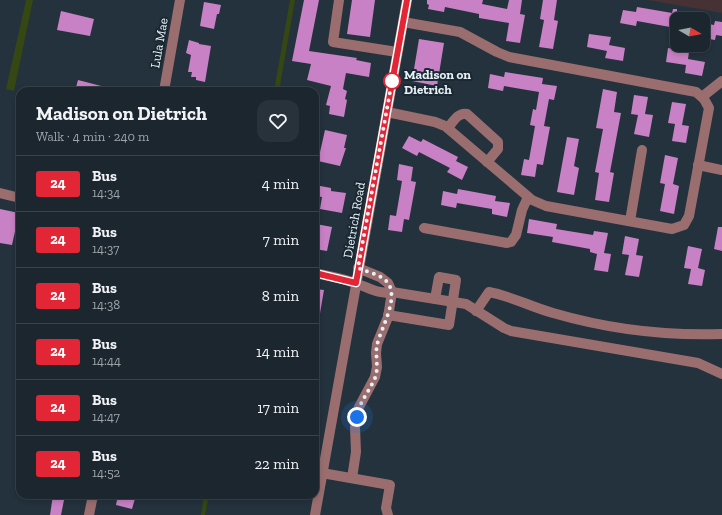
<!DOCTYPE html>
<html lang="en">
<head>
<meta charset="utf-8">
<style>
	:root { --surface:#1b262e; --page:#28323a; --text:#f1f3f6; --muted:#a0a5aa; --line:#39434a }
	body { margin:0; font-family:"Zilla Slab",serif; background:var(--page); color:var(--text); height:100vh; display:flex; flex-direction:column; font-size:15px; white-space:nowrap }
	* { box-sizing:border-box; margin:0 }
	p { font-size:13px; color:var(--muted) }
	.icon { flex:none; width:22px; height:22px; fill:none; stroke:currentColor; stroke-width:2; stroke-linecap:round; stroke-linejoin:round }
	.map { position:relative; flex:1; overflow:hidden }
	.side { position:absolute; left:16px; top:87px; width:303px; height:412px; display:flex; flex-direction:column; background:var(--surface); border-radius:12px; box-shadow:0 2px 6px #0003,0 0 0 1px var(--line) }
	.side>* { flex:none }
	.badge { padding:0 8px; border-radius:3px; font-size:14px; line-height:26px }
	.needle { width:26px; rotate:100deg }
	.fabs { position:absolute; left:670px; top:12px; display:grid; gap:8px }
	.fabs a { display:grid; place-items:center; width:40px; height:40px; border-radius:8px; background:var(--surface); box-shadow:0 2px 6px #0003,0 0 0 1px var(--line); font-size:20px }
	.you { position:absolute; width:20px; height:20px; margin:-10px; border:3px solid #fff; border-radius:50%; background:#1a73e8; box-shadow:0 0 0 6px #1a73e833 }
	.map>.badge { position:absolute; translate:-50% -50%; box-shadow:0 0 0 2px #fff }
	.round { display:grid; place-items:center; flex:none; width:42px; height:42px; border-radius:12px; background:var(--page) }
	.head { display:flex; align-items:center; justify-content:space-between; height:68px; padding:0 20px }
	h1 { font-size:19px; font-weight:800; line-height:30px }
	ul { padding:0; list-style:none }
	li { display:flex; align-items:center; gap:12px; height:56px; padding:0 20px; border-top:1px solid var(--line) }
	li div { flex:1 }
	li b { display:block; font-size:15px }
	li em { font-style:normal }
	li .badge { min-width:44px; font-weight:700; text-align:center }
	.map>svg:first-child { display:block }
	.commercial { fill:#463135 }
	.green { fill:#354713 }
	.building { fill:#c881c5 }
	.lines { fill:none; stroke-linecap:round; stroke-linejoin:round }
	.minor { stroke:#9a6e6f; stroke-width:10 }
	.line-casing { stroke:#fff; stroke-width:9 }
	.line { stroke:#e32636; stroke-width:6 }
	.walk { stroke:#e8f1f8; stroke-width:4; stroke-dasharray:0 7.2 }
	.stop-dot { fill:#fff; stroke:#e32636; stroke-width:2 }
	.labels { text-anchor:middle; dominant-baseline:central; stroke-width:4; stroke-linejoin:round; paint-order:stroke }
	.street-label { font-size:13px; fill:#e8f1f8; stroke:#1a2832 }
	.stop-label { font-size:13px; font-weight:bold; fill:#e8f1f8; stroke:#1a2832; text-anchor:start }
</style>
</head>
<body>
<div class="map">
<svg width="722" height="515" viewBox="0 0 722 515">
	<rect width="100%" height="100%" fill="#24323d"/>
	<polygon class="commercial" points="648,0 722,0 722,13"/>
	<g class="green">
		<polygon points="26,0 33,0 14,91 6,89"/>
		<polygon points="290,0 295,0 279,91 274,91"/>
		<polygon points="204,495 209,495 205,515 201,515"/>
	</g>
	<g class="building">
		<polygon points="304,0 319,0 309,51 357,58 356,60 371,63 369,77 346,73 343,89 347,91 345,99 347,100 344,117 329,114 330,106 326,105 331,86 307,80 311,64 292,61"/>
		<polygon points="352,0 375,0 370,37 347,34"/>
		<polygon points="427,0 483,0 482,4 507,9 509,0 522,0 520,14 525,15 520,43 506,41 509,23 479,18 479,14 445,7 444,12 428,9 429,5 427,4"/>
		<polygon points="543,0 557,0 554,20 558,21 553,49 539,47 544,20 540,19"/>
		<polygon points="204,2 221,5 219,14 217,14 214,29 200,26"/>
		<polygon points="637,7 672,13 673,9 677,9 677,33 669,32 670,27 637,21 636,26 620,23 623,10 636,12"/>
		<polygon points="61,11 94,19 90,36 57,30"/>
		<polygon points="715,21 722,22 722,36 716,35 715,40 703,38 703,23 714,25"/>
		<polygon points="589,34 611,37 609,45 625,48 623,61 605,58 607,51 587,47"/>
		<polygon points="419,39 444,43 437,86 412,81"/>
		<polygon points="189,40 199,43 199,44 211,46 205,82 196,80 196,77 191,77 192,72 188,72 191,55 186,53"/>
		<polygon points="668,48 689,52 688,59 705,62 702,76 685,73 686,65 666,62"/>
		<polygon points="505,72 543,78 542,84 557,86 554,100 549,99 544,126 550,127 543,165 537,164 535,177 521,175 524,159 529,160 535,126 530,125 533,109 536,110 539,92 504,86 503,91 488,88 490,74 504,77"/>
		<polygon points="78,80 109,88 108,91 75,91"/>
		<polygon points="603,89 617,92 614,112 621,113 610,172 614,173 609,202 595,200 599,173 595,172 603,129 596,128"/>
		<polygon points="634,95 648,97 645,114 653,115 649,137 634,134 638,115 631,114"/>
		<polygon points="672,102 686,104 682,125 689,126 686,143 672,141 675,124 668,123"/>
		<polygon points="325,130 347,135 344,148 346,148 340,166 318,161"/>
		<polygon points="409,136 421,142 423,139 458,157 456,161 468,167 462,180 447,172 450,168 419,152 417,156 402,148"/>
		<polygon points="567,137 579,139 574,166 579,168 574,195 557,192"/>
		<polygon points="665,155 678,158 673,184 679,186 674,214 660,211 665,184 660,183"/>
		<polygon points="399,164 413,167 411,181 416,182 409,220 404,219 402,232 388,230 390,215 396,216 402,181 397,180"/>
		<polygon points="315,185 331,188 331,191 346,193 342,213 320,209 322,197 315,196"/>
		<polygon points="458,189 496,196 495,201 510,203 507,217 492,214 492,209 457,203 456,208 441,205 443,191 457,194"/>
		<polygon points="0,209 19,213 12,245 0,243"/>
		<polygon points="529,219 557,224 556,229 593,235 594,231 608,233 604,253 611,254 608,272 594,270 597,254 590,252 590,249 552,242 553,237 527,233"/>
		<polygon points="316,224 332,227 327,251 315,249"/>
		<polygon points="718,227 722,227 722,251 714,249"/>
		<polygon points="625,236 639,239 636,255 643,256 639,277 625,275 629,255 622,254"/>
		<polygon points="688,246 702,249 698,268 705,270 702,286 688,284 691,269 684,268"/>
		<polygon points="315,289 324,290 319,319 315,318"/>
		<polygon points="53,495 65,495 61,515 50,515"/>
		<polygon points="118,495 136,495 132,509 116,505"/>
	</g>
	<g class="lines">
		<g class="minor">
			<polyline points="339,0 333,42 397,52"/>
			<polyline points="164,91 180,0"/>
			<polyline points="702,97 722,81"/>
			<polyline points="387,112 435,122 445,126 532,200 546,206 672,229 684,225 689,216 709,108 704,99 696,92 509,57 497,52 460,32 403,22"/>
			<path d="M448,128C453,122 458,112 467,114L498,142V149L487,162"/>
			<polyline points="698,165 722,170"/>
			<polyline points="0,193 20,198"/>
			<polyline points="630,221 642,150"/>
			<polyline points="424,228 507,243 511,242 516,235 522,210 528,197"/>
			<path d="M315,273C328,276 342,278 355,283C368,287 378,295 392,292L466,304L504,328L511,331L698,363L722,374"/>
			<path d="M476,311L489,292C511,296 531,307 553,313C608,329 665,336 722,334"/>
			<polyline points="388,315 449,325 456,280 439,277 435,299"/>
			<polyline points="322,473 390,485 386,508 388,515"/>
			<polyline points="352,478 356,452 355,427 359,407 375,377 377,367 376,353 377,344 388,317 392,292 388,283 380,277 358,268"/>
			<polyline points="89,515 93,495"/>
			<polyline points="315,515 407,0"/>
		</g>
	</g>
	<g class="lines">
		<g class="line-casing">
			<polyline id="line" points="315,273 356,283 407,0"/>
		</g>
		<use href="#line" class="line"/>
		<path class="walk" d="M357,417C359,402 369,392 375,378C379,368 375,356 377,345C381,328 399,299 388,283C382,275 368,272 358,268L392,81"/>
	</g>
	<circle class="stop-dot" cx="392" cy="81" r="8"/>
	<g class="labels">
		<g class="street-label">
			<text transform="translate(159 43) rotate(-80)">Lula Mae</text>
			<text transform="translate(354 220) rotate(-80)">Dietrich Road</text>
		</g>
		<g class="stop-label">
			<text x="404" y="74">Madison on<tspan x="404" dy="15">Dietrich</tspan></text>
		</g>
	</g>
</svg>
<div class="fabs">
<a><svg class="needle" viewBox="-14 -14 28 28"><path d="M0-13l5 13h-10z" fill="#e53935"/><path d="M0 13l5-13h-10z" fill="#a0a5aa"/></svg></a>
</div>
<div class="you" style="left:357px;top:417px"></div>
<section class="side">
<div class="head"><div><h1>Madison on Dietrich</h1><p>Walk · 4 min · 240 m</p></div><a class="round"><svg class="icon" aria-label="heart" viewBox="0 0 24 24"><path d="M12 20l-8-8c-3-5 5-10 8-4 3-6 11-1 8 4z"/></svg></a></div>
<ul>
<li><span class="badge" style="background:#e32636;color:#fff">24</span><div><b>Bus</b><p>14:34</p></div><em>4 min</em></li>
<li><span class="badge" style="background:#e32636;color:#fff">24</span><div><b>Bus</b><p>14:37</p></div><em>7 min</em></li>
<li><span class="badge" style="background:#e32636;color:#fff">24</span><div><b>Bus</b><p>14:38</p></div><em>8 min</em></li>
<li><span class="badge" style="background:#e32636;color:#fff">24</span><div><b>Bus</b><p>14:44</p></div><em>14 min</em></li>
<li><span class="badge" style="background:#e32636;color:#fff">24</span><div><b>Bus</b><p>14:47</p></div><em>17 min</em></li>
<li><span class="badge" style="background:#e32636;color:#fff">24</span><div><b>Bus</b><p>14:52</p></div><em>22 min</em></li>
</ul>
</section>
</div>
</body>
</html>
